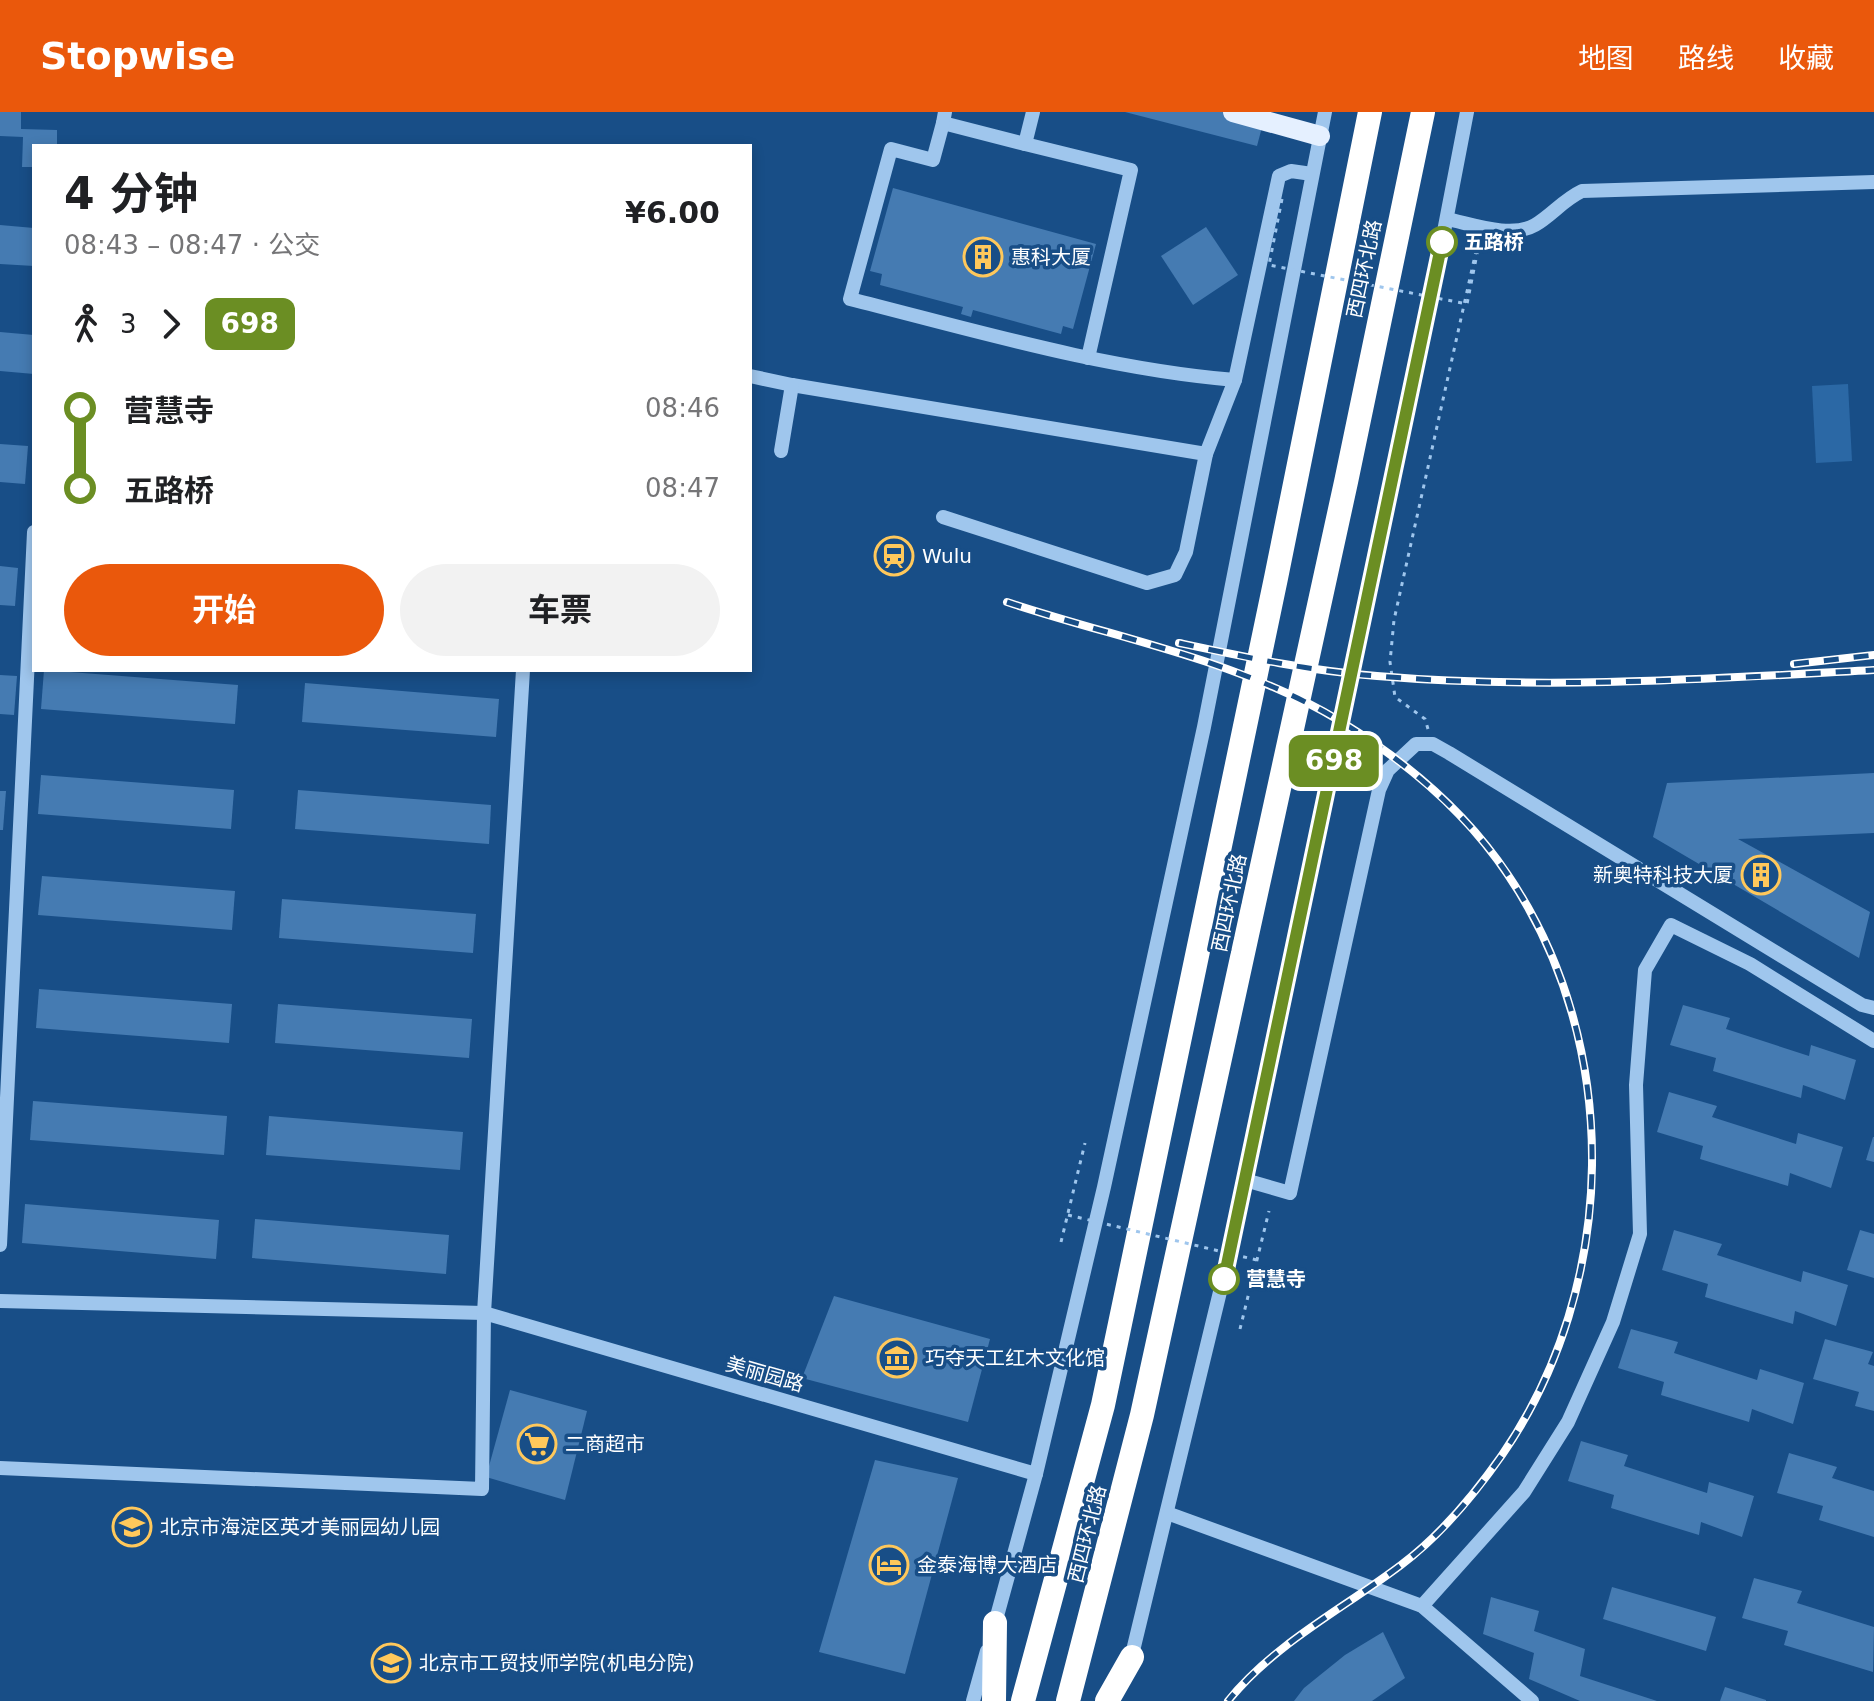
<!DOCTYPE html>
<html lang="zh">
<head>
<meta charset="utf-8">
<style>
	:root { --surface:#fff; --page:#f2f2f2; --text:#202124; --muted:#757577; --accent:#ea580c }
	body { margin:0; font-family:"DejaVu Sans","Noto Sans SC",sans-serif; background:var(--page); color:var(--text); height:100vh; display:flex; flex-direction:column; font-size:30px; white-space:nowrap }
	* { box-sizing:border-box; margin:0 }
	p { font-size:26px; color:var(--muted) }
	.icon { flex:none; width:44px; height:44px; fill:none; stroke:currentColor; stroke-width:2; stroke-linecap:round; stroke-linejoin:round }
	.map { position:relative; flex:1; overflow:hidden }
	.panel { position:absolute; left:32px; top:32px; width:720px; height:528px; display:flex; flex-direction:column; background:var(--surface); border-radius:0px; box-shadow:0 4px 12px #0003 }
	.panel>* { flex:none }
	.badge { padding:0 16px; border-radius:12px; font-size:28px; line-height:52px }
	.map>.badge { position:absolute; translate:-50% -50%; box-shadow:0 0 0 4px #fff }
	.legs { display:flex; align-items:center; gap:12px; height:88px; padding:0 32px; font-size:26px }
	.legs p { margin-inline-start:auto }
	.head { display:flex; align-items:center; justify-content:space-between; height:136px; padding:0 32px }
	h1 { font-size:44px; font-weight:700; line-height:60px }
	.action { display:flex; gap:16px; margin-top:auto; padding:16px 32px }
	.action a { flex:1; height:92px; border-radius:48px; background:var(--accent); color:#fff; font-size:32px; font-weight:700; line-height:92px; text-align:center }
	.action a+a { background:var(--page); color:var(--text) }
	ul { padding:0 32px; list-style:none }
	li { display:flex; align-items:center; gap:28px; height:80px; font-size:30px }
	li i { display:grid; place-items:center; width:12px; height:100%; margin:0 10px; background:currentColor }
	li i::after { content:''; width:20px; height:20px; margin:-10px; border:6px solid; border-radius:50%; background:var(--surface) }
	li p { margin-inline-start:auto }
	li:first-child i { background:linear-gradient(#0000 50%,currentColor 0) }
	li:last-child i { background:linear-gradient(currentColor 50%,#0000 0) }
	header { display:flex; align-items:center; gap:48px; box-sizing:border-box; height:112px; padding:0 40px; background:var(--accent); color:#fff }
	header strong { font-size:38px }
	nav { display:flex; gap:44px; margin-inline-start:auto; font-size:28px }
	.map>svg:first-child { display:block }
	.green { fill:#2b68a5 }
	.building { fill:#457bb2 }
	.lines { fill:none; stroke-linecap:round; stroke-linejoin:round }
	.path { stroke:#9fc6ed; stroke-width:3; stroke-dasharray:4 6; stroke-linecap:butt }
	.minor { stroke:#9fc6ed; stroke-width:14 }
	.major { stroke:#e5f0ff; stroke-width:20 }
	.highway { stroke:#fff; stroke-width:24 }
	.rail-casing { stroke:#fff; stroke-width:8 }
	.rail { stroke:#184e87; stroke-width:5; stroke-dasharray:15; stroke-linecap:butt }
	.path-bridge { stroke:#9fc6ed; stroke-width:3; stroke-dasharray:4 6; stroke-linecap:butt }
	.line-1-casing { stroke:#fff; stroke-width:18 }
	.line-1 { stroke:#6b8e23; stroke-width:12 }
	.stop-1-dot { fill:#fff; stroke:#6b8e23; stroke-width:4 }
	.labels { text-anchor:middle; dominant-baseline:central; stroke-width:7; stroke-linejoin:round; paint-order:stroke }
	.stop-label { font-size:20px; font-weight:bold; fill:#fff; stroke:#184e87; text-anchor:start }
	.poi-label { font-size:20px; fill:#fff; stroke:#184e87; text-anchor:start }
	.street-label { font-size:20px; fill:#fff; stroke:#184e87 }
</style>
</head>
<body>
<header>
<strong>Stopwise</strong>
<nav><a>地图</a><a>路线</a><a>收藏</a></nav>
</header>
<div class="map">
<svg width="1874" height="1589" viewBox="0 0 1874 1589">
	<rect width="100%" height="100%" fill="#184e87"/>
	<polygon class="green" points="1848,272 1852,349 1816,351 1812,274"/>
	<g class="building">
		<polygon points="0,0 21,0 21,17 57,18 57,34 34,34 34,55 22,55 23,25 0,24"/>
		<polygon points="1125,0 1266,0 1257,34"/>
		<polygon points="893,76 1096,132 1073,217 1063,214 1061,222 973,198 971,205 961,202 963,195 880,173 882,162 870,159"/>
		<polygon points="0,113 34,116 34,154 0,152"/>
		<polygon points="1206,115 1238,163 1193,193 1161,144"/>
		<polygon points="0,220 34,223 34,262 0,259"/>
		<polygon points="0,332 28,334 25,372 0,370"/>
		<polygon points="0,454 18,456 15,494 0,493"/>
		<polygon points="44,558 238,573 235,612 41,597"/>
		<polygon points="0,563 17,564 14,603 0,602"/>
		<polygon points="305,571 499,587 496,625 302,610"/>
		<polygon points="1874,661 1874,721 1738,727 1870,800 1859,846 1653,725 1667,671"/>
		<polygon points="41,663 234,678 231,717 38,702"/>
		<polygon points="298,678 491,693 489,732 295,717"/>
		<polygon points="0,679 6,679 3,718 0,718"/>
		<polygon points="42,764 235,779 232,818 38,803"/>
		<polygon points="282,787 476,802 473,841 279,826"/>
		<polygon points="39,877 232,892 229,931 36,916"/>
		<polygon points="278,892 472,907 469,946 275,931"/>
		<polygon points="1683,893 1730,906 1726,917 1809,944 1811,933 1856,948 1845,988 1803,973 1801,986 1713,959 1716,946 1670,933"/>
		<polygon points="1669,980 1717,994 1712,1005 1796,1032 1798,1021 1843,1035 1831,1076 1790,1061 1788,1074 1700,1047 1703,1034 1657,1020"/>
		<polygon points="33,989 227,1004 224,1043 30,1028"/>
		<polygon points="269,1004 463,1020 460,1058 266,1043"/>
		<polygon points="1873,1025 1874,1025 1874,1050 1866,1048"/>
		<polygon points="25,1092 219,1108 216,1147 22,1131"/>
		<polygon points="255,1107 449,1123 446,1162 252,1146"/>
		<polygon points="1674,1118 1722,1132 1717,1143 1801,1170 1803,1159 1848,1173 1836,1214 1795,1199 1793,1212 1705,1185 1708,1172 1662,1158"/>
		<polygon points="1860,1118 1874,1122 1874,1166 1847,1158"/>
		<polygon points="834,1184 990,1227 968,1310 802,1266"/>
		<polygon points="1631,1217 1678,1230 1674,1241 1757,1268 1760,1257 1804,1271 1793,1312 1752,1297 1749,1310 1661,1283 1664,1270 1618,1256"/>
		<polygon points="1825,1227 1873,1240 1868,1252 1874,1254 1874,1299 1855,1294 1859,1280 1813,1267"/>
		<polygon points="510,1278 587,1299 565,1388 486,1365"/>
		<polygon points="1581,1329 1628,1343 1624,1354 1707,1381 1709,1370 1754,1384 1742,1425 1701,1410 1699,1423 1611,1396 1614,1383 1568,1369"/>
		<polygon points="1789,1341 1837,1355 1832,1366 1874,1379 1874,1425 1819,1408 1823,1394 1777,1381"/>
		<polygon points="875,1348 958,1366 905,1562 819,1540"/>
		<polygon points="1754,1466 1802,1479 1797,1491 1874,1515 1873,1560 1784,1533 1788,1519 1742,1506"/>
		<polygon points="1612,1475 1716,1505 1706,1539 1603,1507"/>
		<polygon points="1491,1485 1539,1499 1534,1519 1585,1537 1580,1564 1657,1589 1580,1589 1529,1567 1534,1541 1483,1522"/>
		<polygon points="1383,1520 1405,1566 1372,1589 1294,1589 1304,1576 1345,1543"/>
		<polygon points="1725,1575 1766,1588 1766,1589 1720,1589"/>
	</g>
	<g class="lines">
		<g class="path">
			<polyline points="1428,617 1425,607 1395,585 1390,550 1394,508 1478,130"/>
			<polyline points="1061,1130 1085,1031"/>
			<polyline points="1240,1217 1269,1099"/>
		</g>
		<g class="minor">
			<polyline points="945,0 943,11 1025,32"/>
			<polyline points="1033,0 1025,32 1131,58 1088,246"/>
			<path d="M943,11L933,48L891,37L850,187C977,219 1104,257 1235,268"/>
			<path d="M1447,107C1472,112 1511,127 1535,113C1552,103 1563,88 1582,79L1874,70"/>
			<polyline points="750,264 792,273 1206,342 1235,268 1279,64 1291,59 1312,62"/>
			<polyline points="781,339 792,273"/>
			<polyline points="943,405 1147,471 1175,463 1186,440 1206,342"/>
			<polyline points="1245,1068 1290,1081 1379,678 1388,658 1416,632 1433,632 1449,641 1862,893 1874,896"/>
			<polyline points="0,1133 34,420"/>
			<polyline points="0,1189 484,1201 1036,1362"/>
			<polyline points="0,1356 482,1377 484,1201 523,558"/>
			<polyline points="1167,1401 1422,1494 1532,1589"/>
			<polyline points="1422,1494 1524,1380 1568,1310 1613,1210 1640,1122 1636,973 1645,858 1671,813 1750,852 1874,929"/>
			<polyline points="994,1515 1036,1362 1104,1075 1204,615 1325,0"/>
			<polyline points="1130,1551 1235,1118 1436,161 1467,0"/>
			<polyline points="973,1589 987,1539"/>
		</g>
		<polyline class="major" points="1233,0 1320,24"/>
		<g class="highway">
			<polyline points="994,1589 995,1511"/>
			<polyline points="1023,1589 1103,1293 1276,466 1370,0"/>
			<polyline points="1068,1589 1142,1303 1346,370 1423,0"/>
			<polyline points="1107,1589 1132,1545"/>
		</g>
		<g class="rail-casing">
			<g id="rail">
				<path d="M1007,490C1118,527 1239,548 1340,609C1404,648 1466,700 1508,763C1623,933 1619,1174 1502,1343C1474,1383 1441,1423 1401,1453C1343,1497 1275,1531 1228,1589"/>
				<path d="M1179,531C1245,545 1310,559 1377,564C1543,578 1708,567 1874,558"/>
				<polyline points="1794,552 1874,543"/>
			</g>
		</g>
		<use href="#rail" class="rail"/>
		<g class="path-bridge">
			<polyline points="1282,87 1269,153 1467,192 1479,132"/>
			<polyline points="1068,1103 1257,1148"/>
		</g>
	</g>
	<g class="lines">
		<g class="line-1-casing">
			<polyline id="line-1" points="1224,1167 1442,130"/>
		</g>
		<use href="#line-1" class="line-1"/>
	</g>
	<defs>
		<g id="building-ring" transform="scale(2)"><circle r="9.5" fill="#184e87" stroke="#ffc85b" stroke-width="1.5"/><path d="M-4-6H4V6H1V3H-1V6H-4ZM-2.5-4.3h1.7v1.8h-1.7ZM.8-4.3h1.7v1.8H.8ZM-2.5-1h1.7V.8h-1.7ZM.8-1h1.7V.8H.8Z" fill="#ffc85b"/></g>
		<g id="station-ring" transform="scale(2)"><circle r="9.5" fill="#184e87" stroke="#ffc85b" stroke-width="1.5"/><path d="M-3-6H3Q5-6 5-4V2Q5 4 3 4L4.5 6H3L1.5 4h-3L-3 6H-4.5L-3 4Q-5 4-5 2V-4Q-5-6-3-6ZM-3.5-4v3h7v-3ZM-3.5 1v1.5H-2V1ZM2 1v1.5H3.5V1Z" fill="#ffc85b"/></g>
		<g id="museum-ring" transform="scale(2)"><circle r="9.5" fill="#184e87" stroke="#ffc85b" stroke-width="1.5"/><path d="M0-6L6-3V-2H-6V-3ZM-5-1h2V3h-2ZM-1-1h2V3h-2ZM3-1h2V3H3ZM-6 4H6V6H-6Z" fill="#ffc85b"/></g>
		<g id="supermarket-ring" transform="scale(2)"><circle r="9.5" fill="#184e87" stroke="#ffc85b" stroke-width="1.5"/><path d="M-6-5.5h2.5l.6 2H6L4.5 2H-2.5L-4.4-4H-6ZM-1.5 3.2a1.3 1.3 0 1 0 .1 0ZM3 3.2a1.3 1.3 0 1 0 .1 0Z" fill="#ffc85b"/></g>
		<g id="school-ring" transform="scale(2)"><circle r="9.5" fill="#184e87" stroke="#ffc85b" stroke-width="1.5"/><path d="M0-5L7-2L0 1L-7-2ZM-4 1L0 2.5L4 1V4Q0 6-4 4Z" fill="#ffc85b"/></g>
		<g id="hotel-ring" transform="scale(2)"><circle r="9.5" fill="#184e87" stroke="#ffc85b" stroke-width="1.5"/><path d="M-6-4.5h1.5V1H6V5H4.5V3h-9V5H-6ZM-4 0a1.8 1.8 0 1 1 3.6 0ZM.5 0V-2.5h3Q6-2.5 6 0Z" fill="#ffc85b"/></g>
		<g id="university-ring" transform="scale(2)"><circle r="9.5" fill="#184e87" stroke="#ffc85b" stroke-width="1.5"/><path d="M0-5L7-2L0 1L-7-2ZM-4 1L0 2.5L4 1V4Q0 6-4 4Z" fill="#ffc85b"/></g>
	</defs>
	<g fill-rule="evenodd">
		<use href="#building-ring" x="983" y="145"/>
		<use href="#station-ring" x="894" y="444"/>
		<use href="#building-ring" x="1761" y="763"/>
		<use href="#museum-ring" x="897" y="1246"/>
		<use href="#supermarket-ring" x="537" y="1332"/>
		<use href="#school-ring" x="132" y="1415"/>
		<use href="#hotel-ring" x="889" y="1453"/>
		<use href="#university-ring" x="391" y="1551"/>
	</g>
	<g class="stop-1-dot">
		<circle cx="1442" cy="130" r="14"/>
		<circle cx="1224" cy="1167" r="14"/>
	</g>
	<g class="labels">
		<g class="stop-label">
			<text x="1464" y="130">五路桥</text>
			<text x="1246" y="1167">营慧寺</text>
		</g>
		<g class="poi-label">
			<text x="1011" y="145">惠科大厦</text>
			<text x="922" y="444">Wulu</text>
			<text x="1733" y="763" text-anchor="end">新奥特科技大厦</text>
			<text x="925" y="1246">巧夺天工红木文化馆</text>
			<text x="565" y="1332">二商超市</text>
			<text x="160" y="1415">北京市海淀区英才美丽园幼儿园</text>
			<text x="917" y="1453">金泰海博大酒店</text>
			<text x="419" y="1551">北京市工贸技师学院(机电分院)</text>
		</g>
		<g class="street-label">
			<text transform="translate(1364 157) rotate(-78)">西四环北路</text>
			<text transform="translate(1229 791) rotate(-78)">西四环北路</text>
			<text transform="translate(765 1262) rotate(16)">美丽园路</text>
			<text transform="translate(1087 1422) rotate(-76)">西四环北路</text>
		</g>
	</g>
</svg>
<b class="badge" style="left:1334px;top:649px;background:#6b8e23;color:#fff">698</b>
<section class="panel">
<div class="head"><div><h1>4 分钟</h1><p>08:43 – 08:47 · 公交</p></div><b>¥6.00</b></div>
<div class="legs"><svg class="icon" aria-label="walk" viewBox="0 0 24 24"><circle cx="13" cy="4" r="2"/><path d="M13 8l-2 6 4 7M11 14l-3 7M7 12l3-4h3l4 4"/></svg>3<svg class="icon" aria-label="forward" viewBox="0 0 24 24"><path d="M9 5l7 7-7 7"/></svg><b class="badge" style="background:#6b8e23;color:#fff">698</b></div>
<ul>
<li><i style="color:#6b8e23"></i><b>营慧寺</b><p>08:46</p></li>
<li><i style="color:#6b8e23"></i><b>五路桥</b><p>08:47</p></li>
</ul>
<div class="action"><a>开始</a><a>车票</a></div>
</section>
</div>
</body>
</html>
